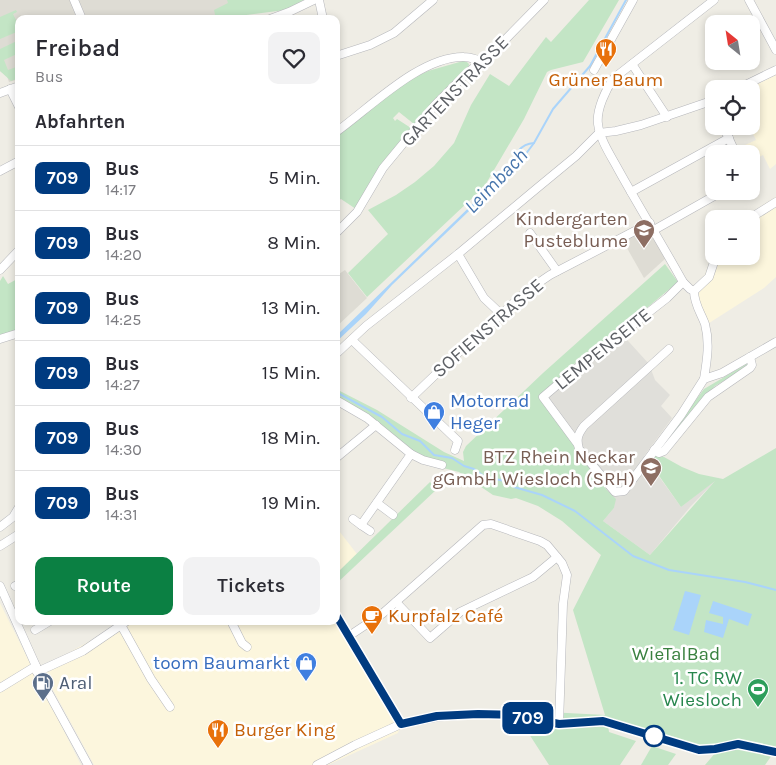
<!DOCTYPE html>
<html lang="de">
<head>
<meta charset="utf-8">
<style>
	:root { --surface:#fff; --page:#f2f2f3; --text:#2b2b33; --muted:#7c7c81; --line:#e1e1e2; --accent:#0b8043 }
	body { margin:0; font-family:Karla,sans-serif; background:var(--page); color:var(--text); height:100vh; display:flex; flex-direction:column; font-size:19px; white-space:nowrap }
	* { box-sizing:border-box; margin:0 }
	p { font-size:16px; color:var(--muted) }
	.icon { flex:none; width:28px; height:28px; fill:none; stroke:currentColor; stroke-width:2; stroke-linecap:round; stroke-linejoin:round }
	.map { position:relative; flex:1; overflow:hidden }
	.sheet { position:absolute; left:15px; top:15px; width:325px; height:610px; display:flex; flex-direction:column; background:var(--surface); border-radius:10px; box-shadow:0 2px 8px #0003 }
	.sheet>* { flex:none }
	.badge { padding:0 10px; border-radius:8px; font-size:18px; line-height:32px }
	.needle { width:32px; rotate:330deg }
	.controls { position:absolute; left:705px; top:15px; display:grid; gap:10px }
	.controls a { display:grid; place-items:center; width:55px; height:55px; border-radius:10px; background:var(--surface); box-shadow:0 2px 8px #0003; font-size:25px }
	.map>.badge { position:absolute; translate:-50% -50%; box-shadow:0 0 0 2px #fff }
	h2 { padding:0 20px; font-size:19px; line-height:45px }
	.round { display:grid; place-items:center; flex:none; width:52px; height:52px; border-radius:10px; background:var(--page) }
	.overview { display:flex; align-items:center; justify-content:space-between; height:85px; padding:0 20px }
	h1 { font-size:24px; font-weight:600; line-height:38px }
	.button { display:flex; gap:10px; margin-top:auto; padding:10px 20px }
	.button a { flex:1; height:58px; border-radius:10px; background:var(--accent); color:#fff; font-size:20px; font-weight:600; line-height:58px; text-align:center }
	.button a+a { background:var(--page); color:var(--text) }
	ul { padding:0; list-style:none }
	li { display:flex; align-items:center; gap:15px; height:65px; padding:0 20px; border-top:1px solid var(--line) }
	li div { flex:1 }
	li b { display:block; font-size:19px }
	li em { font-style:normal }
	li .badge { min-width:55px; font-weight:700; text-align:center }
	.map>svg:first-child { display:block }
	.commercial { fill:#fcf6dd }
	.industrial { fill:#e0dfda }
	.education { fill:#dedcd4 }
	.green { fill:#c3e5c5 }
	.water { fill:#aad4fa }
	.lines { fill:none; stroke-linecap:round; stroke-linejoin:round }
	.stream { stroke:#aad4fa; stroke-width:2 }
	.minor-casing { stroke:#b6b7bb; stroke-width:9 }
	.minor { stroke:#fff; stroke-width:8 }
	.line-casing { stroke:#fff; stroke-width:11 }
	.line { stroke:#003b80; stroke-width:8 }
	.stop-dot { fill:#fff; stroke:#003b80; stroke-width:2.5 }
	.labels { text-anchor:middle; dominant-baseline:central; stroke-width:5; stroke-linejoin:round; paint-order:stroke }
	.food-label { font-size:19px; fill:#c56008; stroke:#fff; text-anchor:start }
	.street-label { font-size:19px; fill:#5d6065; stroke:#fff }
	.education-label { font-size:19px; fill:#785e54; stroke:#fff; text-anchor:end }
	.shop-label { font-size:19px; fill:#366cbe; stroke:#fff; text-anchor:start }
	.park-label { font-size:19px; fill:#39803f; stroke:#fff }
	.leisure-label { font-size:19px; fill:#27864d; stroke:#fff; text-anchor:end }
	.service-label { font-size:19px; fill:#4e5e75; stroke:#fff; text-anchor:start }
	.water-label { font-size:20px; font-style:italic; fill:#4775ac; stroke:#fff }
</style>
</head>
<body>
<div class="map">
<svg width="776" height="765" viewBox="0 0 776 765">
	<rect width="100%" height="100%" fill="#efede5"/>
	<g class="commercial">
		<polygon points="776,75 776,164 770,169 763,155 753,160 751,154 750,154 745,145 756,140 749,126 751,126 751,89 748,89"/>
		<polygon points="776,197 776,277 764,288 706,325 693,289 705,274 714,251 714,256 751,256 751,219 744,219 764,204"/>
		<polygon points="336,527 357,554 336,574"/>
		<polygon points="0,603 81,765 0,765"/>
		<polygon points="126,621 336,621 401,724 398,733 328,765 94,765 41,668"/>
	</g>
	<polygon class="industrial" points="619,331 649,364 655,380 670,395 661,406 672,418 644,456 681,507 719,477 690,507 650,555 603,521 614,508 615,499 606,489 540,395 574,364"/>
	<g class="education">
		<polygon points="0,0 233,0 224,19 19,19 19,79 9,82 7,76 0,71"/>
		<polygon points="647,228 666,258 644,278 623,241"/>
		<polygon points="345,270 367,298 336,327 336,285 340,282 336,276"/>
	</g>
	<g class="green">
		<polygon points="227,0 304,0 285,10 216,19 214,10 228,3"/>
		<polygon points="589,0 619,0 583,62 551,70 547,72 524,119 484,187 367,297 348,273 388,234 368,210 396,195 415,182 434,166 454,143 471,105 490,74 509,86 546,37 551,42"/>
		<polygon points="16,10 17,12 13,14 19,26 19,31 0,39 0,17"/>
		<polygon points="19,40 19,53 4,60 8,70 19,66 19,78 11,81 0,71 0,49"/>
		<polygon points="463,61 467,62 469,64 468,69 414,124 399,112 393,118 395,121 397,119 411,128 380,167 356,209 341,199 336,202 336,136 405,82 428,71"/>
		<polygon points="665,264 678,282 619,331 574,364 540,395 606,489 616,499 614,508 603,521 650,555 715,481 681,507 648,460 652,454 664,457 682,467 699,474 723,479 776,448 776,756 772,755 765,765 705,765 716,752 608,725 609,732 636,741 620,765 549,765 520,720 520,714 529,711 605,715 573,610 601,555 562,521 538,506 516,498 511,499 493,495 459,472 443,468 423,460 376,425 374,419 336,397 336,389 377,410 444,452 464,461 463,452 466,446 543,373"/>
		<polygon points="3,276 8,284 19,278 19,317 15,318 18,330 0,337 0,281"/>
		<polygon points="748,363 746,368 715,386 662,449 661,446 704,389"/>
		<polygon points="430,482 437,489 336,584 336,574"/>
		<polygon points="652,746 676,754 668,765 641,765"/>
	</g>
	<g class="water">
		<polygon points="501,174 493,188 392,285 366,314 336,342 336,336 484,193"/>
		<polygon points="685,591 701,595 689,635 673,630"/>
		<polygon points="713,601 752,614 748,626 729,619 723,638 704,632 706,620 723,624 723,617 709,613"/>
	</g>
	<g class="lines">
		<g class="stream">
			<path d="M512,166C515,154 520,144 534,143"/>
			<polyline points="501,175 519,163 534,143 553,109 590,66 626,0"/>
			<polyline points="336,392 382,417 402,434 420,441 434,455 452,458 464,466 474,469 485,477 505,481 514,487 542,495 575,511 633,556 669,570 745,582 776,590"/>
		</g>
		<g class="minor-casing">
			<g id="minor">
				<polyline points="74,0 82,19"/>
				<polyline points="319,0 323,19"/>
				<polyline points="749,0 776,50"/>
				<polyline points="270,19 289,12 314,0"/>
				<polyline points="336,56 370,45 394,33 433,0"/>
				<polyline points="632,64 667,117"/>
				<polyline points="594,70 633,0"/>
				<polyline points="10,89 19,107"/>
				<polyline points="737,89 776,70"/>
				<polyline points="0,93 19,86"/>
				<polyline points="723,126 736,154"/>
				<path d="M336,132C370,108 420,56 464,57C470,57 477,60 483,61"/>
				<polyline points="599,133 616,131 641,125 714,100"/>
				<polyline points="0,171 19,161"/>
				<polyline points="631,192 729,138"/>
				<polyline points="749,219 776,202"/>
				<polyline points="654,230 723,191"/>
				<polyline points="336,233 357,212 383,168 435,105 465,75 496,49 544,0"/>
				<polyline points="530,233 557,271"/>
				<polyline points="458,254 484,298 501,314"/>
				<polyline points="0,270 19,250"/>
				<polyline points="694,291 709,277 716,256"/>
				<polyline points="0,339 19,333"/>
				<polyline points="352,340 458,441 455,450"/>
				<path d="M669,349L584,426C578,434 576,439 579,449L615,492L624,491L681,415L704,379L722,373L776,342"/>
				<polyline points="336,354 366,326 458,254 536,189 576,156 599,133"/>
				<path d="M704,379C707,360 710,343 705,324C701,313 694,304 694,291L690,289L683,282C662,244 639,207 618,169C611,156 600,140 598,124C596,110 606,89 614,78L714,0"/>
				<polyline points="411,398 458,353 528,290 550,275 650,223"/>
				<polyline points="336,400 367,418 411,454 423,460 442,465"/>
				<polyline points="577,443 543,397 576,369 667,298 683,282"/>
				<polyline points="654,450 659,453 664,451 708,397 750,368 752,365 750,357"/>
				<polyline points="336,458 376,425"/>
				<polyline points="377,503 393,515"/>
				<polyline points="353,519 361,525 411,454"/>
				<polyline points="361,525 370,531"/>
				<polyline points="0,527 13,517 19,507"/>
				<polyline points="0,546 19,534"/>
				<polyline points="0,586 36,666 37,672 88,765"/>
				<polyline points="15,586 19,584"/>
				<polyline points="396,602 430,638 460,612 533,577 557,557"/>
				<polyline points="336,615 401,724"/>
				<polyline points="231,621 242,643 247,647"/>
				<polyline points="121,625 151,679 170,707"/>
				<polyline points="35,630 50,621"/>
				<polyline points="349,636 382,614 483,525 491,524 540,541 547,545 562,563 567,575 563,604 559,724"/>
				<polyline points="37,672 83,651 127,621"/>
				<polyline points="0,688 36,666"/>
				<polyline points="317,765 355,745 401,724 437,717 478,714 518,716 559,724 609,722 699,750 715,749 738,745 776,752"/>
			</g>
		</g>
		<use href="#minor" class="minor"/>
	</g>
	<g class="lines">
		<g class="line-casing">
			<polyline id="line" points="336,615 401,724 437,716 478,714 515,715 559,724 603,721 699,750 715,749 738,744 776,752"/>
		</g>
		<use href="#line" class="line"/>
	</g>
	<defs>
		<g id="restaurant-pin" transform="scale(1.125)"><path d="M0 17L-7.5 6A9.5 9.5 0 1 1 7.5 6Z" fill="#e8710a" stroke="#fff"/><path d="M-5-6h1v4h1v-4h1v4h1v-4h1v5L-1.5 .5V6h-2V.5L-5-1ZM5-6V6H3V1.5H1.5Q1.5-4 5-6Z" fill="#fff"/></g>
		<g id="school-pin" transform="scale(1.125)"><path d="M0 17L-7.5 6A9.5 9.5 0 1 1 7.5 6Z" fill="#8d6e63" stroke="#fff"/><path d="M0-5L7-2L0 1L-7-2ZM-4 1L0 2.5L4 1V4Q0 6-4 4Z" fill="#fff"/></g>
		<g id="shop-pin" transform="scale(1.125)"><path d="M0 17L-7.5 6A9.5 9.5 0 1 1 7.5 6Z" fill="#3f7fe0" stroke="#fff"/><path d="M-5-2.5h2.3a2.7 3.5 0 0 1 5.4 0H5L5.5 6h-11ZM-1.5-2.5h3a1.5 2.3 0 0 0-3 0Z" fill="#fff"/></g>
		<g id="cafe-pin" transform="scale(1.125)"><path d="M0 17L-7.5 6A9.5 9.5 0 1 1 7.5 6Z" fill="#e8710a" stroke="#fff"/><path d="M-5.5-4.5H6V0H3Q3 3.5 0 3.5H-2.5Q-5.5 3.5-5.5 0ZM3-3.2v2h1.7v-2ZM-6 4.5H4V6H-6Z" fill="#fff"/></g>
		<g id="fuel-pin" transform="scale(1.125)"><path d="M0 17L-7.5 6A9.5 9.5 0 1 1 7.5 6Z" fill="#5c6f8a" stroke="#fff"/><path d="M-5.5-6h7V0h2V4h1.3V-2.5L3-4.5l.8-.8L6-3V5H2.5V1h-1V6h-7ZM-4.2-4.7v3.2H.2V-4.7Z" fill="#fff"/></g>
		<g id="stadium-pin" transform="scale(1.125)"><path d="M0 17L-7.5 6A9.5 9.5 0 1 1 7.5 6Z" fill="#2e9e5b" stroke="#fff"/><path d="M0-5a6.5 5 0 1 0 0 10a6.5 5 0 1 0 0-10ZM-3.5-1.8h7v3.6h-7Z" fill="#fff"/></g>
	</defs>
	<g fill-rule="evenodd">
		<use href="#restaurant-pin" x="606" y="49"/>
		<use href="#school-pin" x="644" y="230"/>
		<use href="#shop-pin" x="434" y="412"/>
		<use href="#school-pin" x="651" y="468"/>
		<use href="#cafe-pin" x="372" y="616"/>
		<use href="#shop-pin" x="306" y="663"/>
		<use href="#fuel-pin" x="43" y="683"/>
		<use href="#stadium-pin" x="758" y="689"/>
		<use href="#restaurant-pin" x="218" y="730"/>
	</g>
	<circle class="stop-dot" cx="654" cy="736" r="10"/>
	<g class="labels">
		<g class="food-label">
			<text x="606" y="80" text-anchor="middle">Grüner Baum</text>
			<text x="388" y="616">Kurpfalz Café</text>
			<text x="234" y="730">Burger King</text>
		</g>
		<g class="street-label">
			<text transform="translate(455 91) rotate(-46)">GARTENSTRASSE</text>
			<text transform="translate(488 328) rotate(-41)">SOFIENSTRASSE</text>
			<text transform="translate(603 349) rotate(-39)">LEMPENSEITE</text>
		</g>
		<g class="education-label">
			<text x="628" y="219">Kindergarten<tspan x="628" dy="22">Pusteblume</tspan></text>
			<text x="635" y="457">BTZ Rhein Neckar<tspan x="635" dy="22">gGmbH Wiesloch (SRH)</tspan></text>
		</g>
		<g class="shop-label">
			<text x="450" y="401">Motorrad<tspan x="450" dy="22">Heger</tspan></text>
			<text x="290" y="663" text-anchor="end">toom Baumarkt</text>
		</g>
		<g class="park-label">
			<text x="676" y="654">WieTalBad</text>
		</g>
		<g class="leisure-label">
			<text x="742" y="678">1. TC RW<tspan x="742" dy="22">Wiesloch</tspan></text>
		</g>
		<g class="service-label">
			<text x="59" y="683">Aral</text>
		</g>
		<g class="water-label">
			<text transform="translate(496 181) rotate(-46)">Leimbach</text>
		</g>
	</g>
</svg>
<div class="controls">
<a><svg class="needle" viewBox="-14 -14 28 28"><path d="M0-13l5 13h-10z" fill="#e53935"/><path d="M0 13l5-13h-10z" fill="#7c7c81"/></svg></a>
<a><svg class="icon" aria-label="locate" viewBox="0 0 24 24"><circle cx="12" cy="12" r="6"/><path d="M12 2v4M12 18v4M2 12h4M18 12h4"/></svg></a>
<a>+</a>
<a>−</a>
</div>
<b class="badge" style="left:528px;top:718px;background:#003b80;color:#fff">709</b>
<section class="sheet">
<div class="overview"><div><h1>Freibad</h1><p>Bus</p></div><a class="round"><svg class="icon" aria-label="heart" viewBox="0 0 24 24"><path d="M12 20l-8-8c-3-5 5-10 8-4 3-6 11-1 8 4z"/></svg></a></div>
<h2>Abfahrten</h2>
<ul>
<li><span class="badge" style="background:#003b80;color:#fff">709</span><div><b>Bus</b><p>14:17</p></div><em>5 Min.</em></li>
<li><span class="badge" style="background:#003b80;color:#fff">709</span><div><b>Bus</b><p>14:20</p></div><em>8 Min.</em></li>
<li><span class="badge" style="background:#003b80;color:#fff">709</span><div><b>Bus</b><p>14:25</p></div><em>13 Min.</em></li>
<li><span class="badge" style="background:#003b80;color:#fff">709</span><div><b>Bus</b><p>14:27</p></div><em>15 Min.</em></li>
<li><span class="badge" style="background:#003b80;color:#fff">709</span><div><b>Bus</b><p>14:30</p></div><em>18 Min.</em></li>
<li><span class="badge" style="background:#003b80;color:#fff">709</span><div><b>Bus</b><p>14:31</p></div><em>19 Min.</em></li>
</ul>
<div class="button"><a>Route</a><a>Tickets</a></div>
</section>
</div>
</body>
</html>
